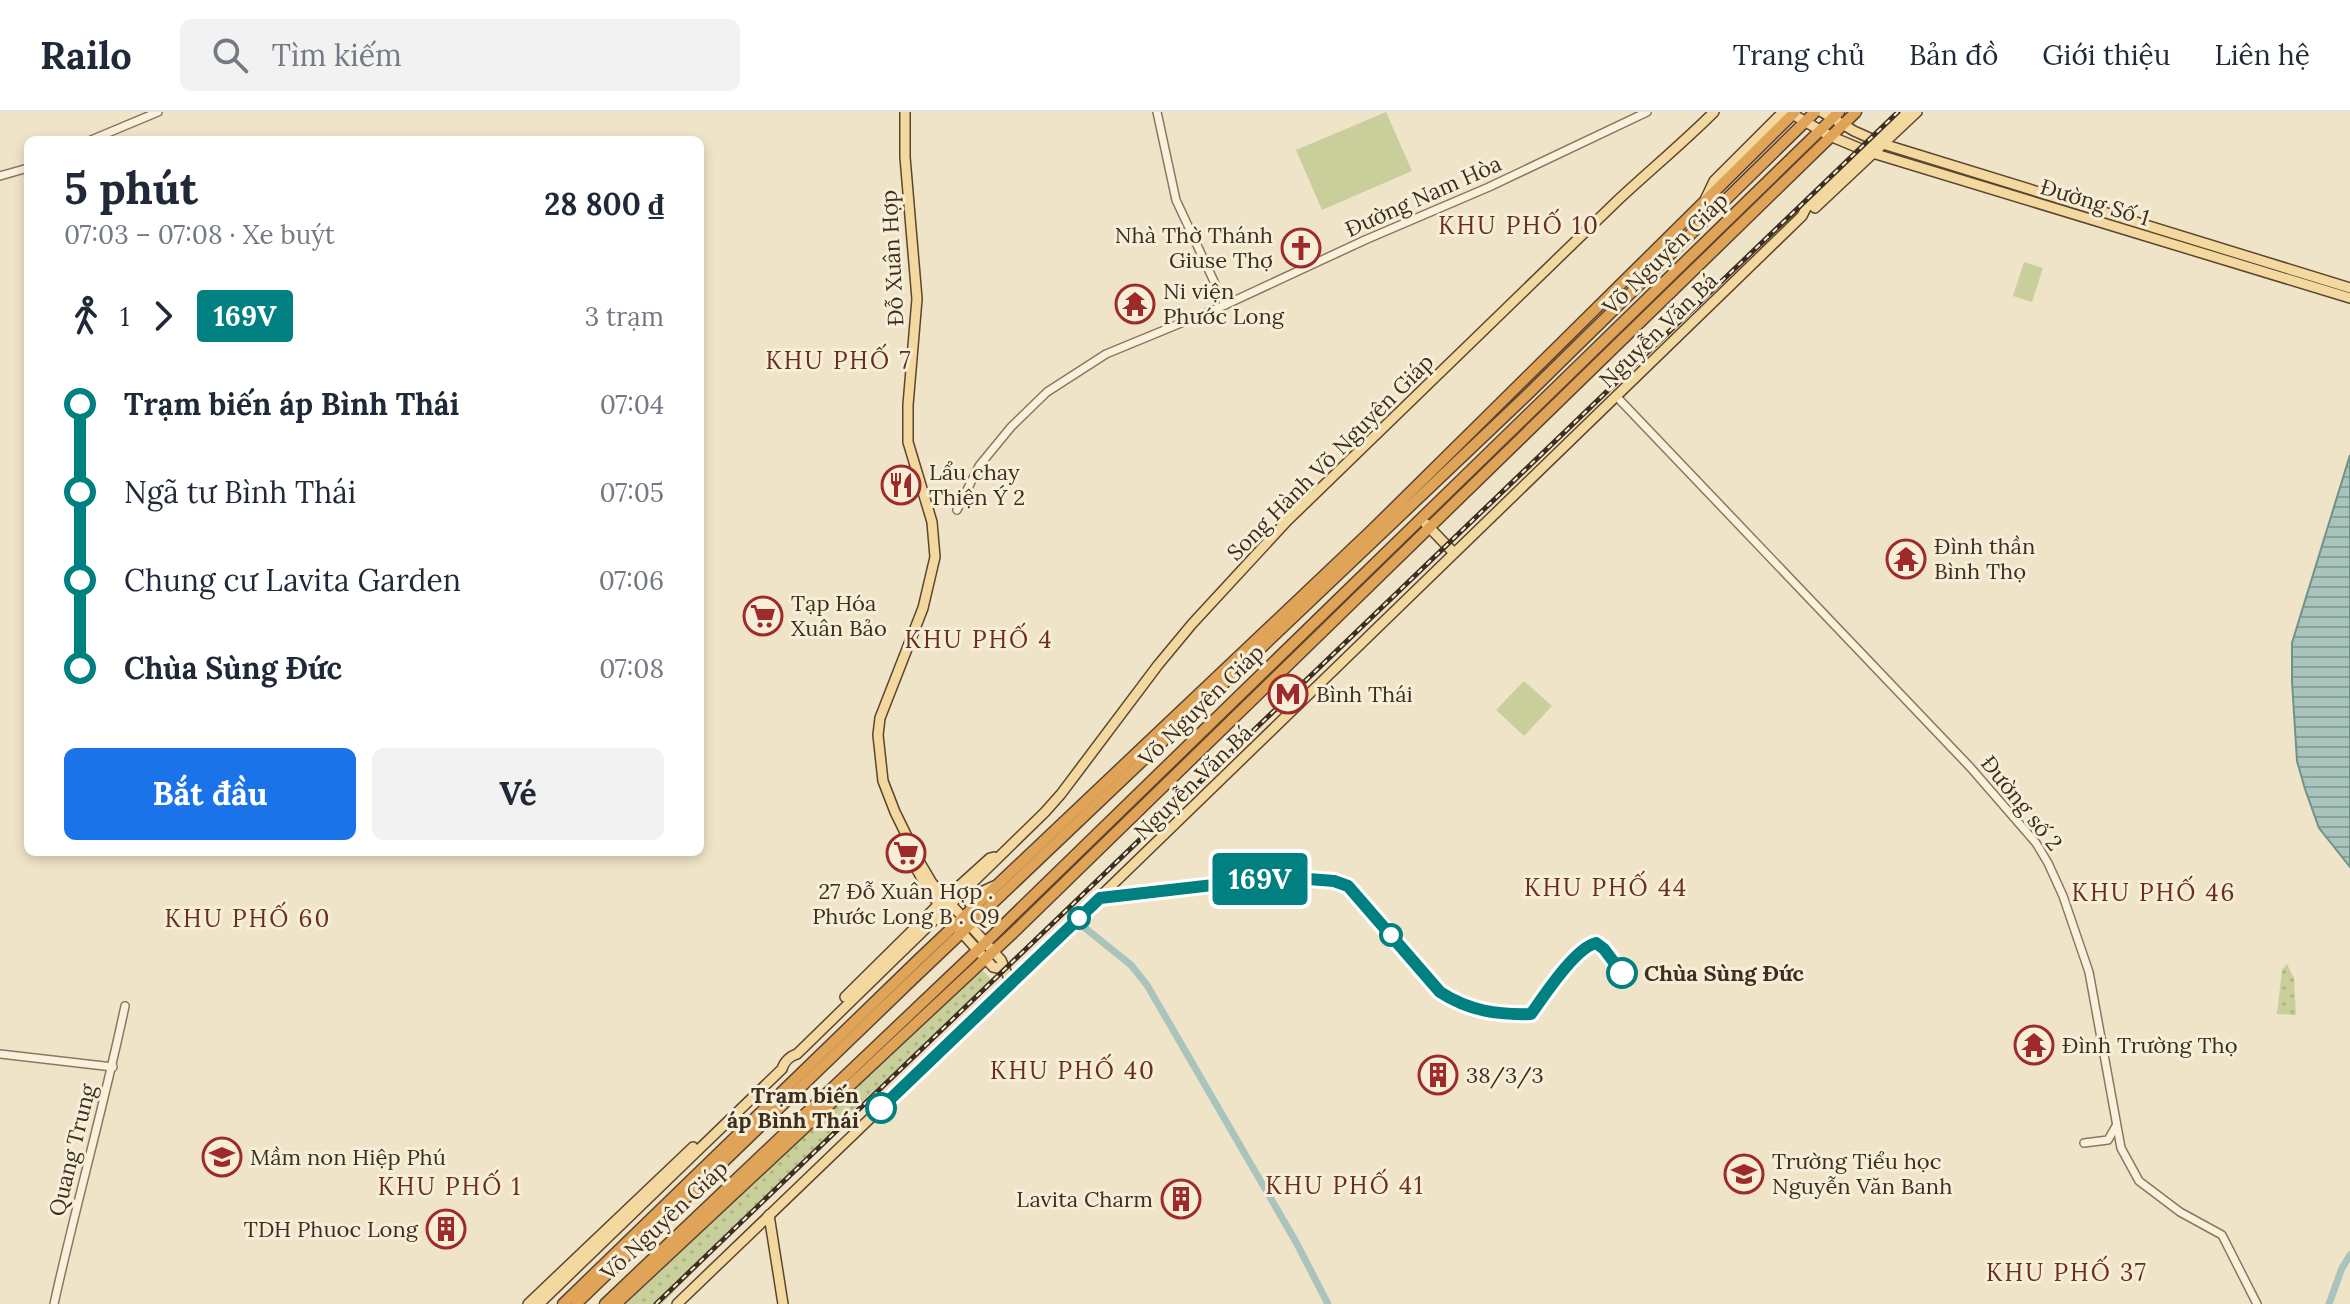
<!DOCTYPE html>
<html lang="vi">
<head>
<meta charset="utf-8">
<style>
	:root { --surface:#fff; --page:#f2f2f3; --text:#1f2937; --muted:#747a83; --line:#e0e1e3; --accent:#1a73e8 }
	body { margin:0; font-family:Lora,serif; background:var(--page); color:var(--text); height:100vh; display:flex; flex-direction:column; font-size:30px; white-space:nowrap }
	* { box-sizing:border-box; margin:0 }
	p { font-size:26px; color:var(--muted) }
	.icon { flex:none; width:44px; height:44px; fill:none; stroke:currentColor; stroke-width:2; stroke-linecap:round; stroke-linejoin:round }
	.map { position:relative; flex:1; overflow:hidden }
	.panel { position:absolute; left:24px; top:24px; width:680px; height:720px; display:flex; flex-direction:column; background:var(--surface); border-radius:12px; box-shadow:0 4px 12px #0003 }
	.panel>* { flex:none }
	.badge { padding:0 16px; border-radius:6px; font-size:28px; line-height:52px }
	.map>.badge { position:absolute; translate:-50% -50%; box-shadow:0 0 0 4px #fff }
	.legs { display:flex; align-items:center; gap:12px; height:88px; padding:0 40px; font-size:26px }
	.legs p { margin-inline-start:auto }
	.overview { display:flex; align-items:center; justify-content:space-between; height:136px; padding:0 40px }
	h1 { font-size:44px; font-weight:700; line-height:60px }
	.cta { display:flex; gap:16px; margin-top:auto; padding:16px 40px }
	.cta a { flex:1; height:92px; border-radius:12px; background:var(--accent); color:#fff; font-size:32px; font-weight:700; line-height:92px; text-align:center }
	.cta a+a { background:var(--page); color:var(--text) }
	ul { padding:0 40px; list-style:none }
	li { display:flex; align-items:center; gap:28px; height:88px; font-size:30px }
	li i { display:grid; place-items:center; width:12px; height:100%; margin:0 10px; background:currentColor }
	li i::after { content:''; width:20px; height:20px; margin:-10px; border:6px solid; border-radius:50%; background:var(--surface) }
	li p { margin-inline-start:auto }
	li:first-child i { background:linear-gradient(#0000 50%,currentColor 0) }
	li:last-child i { background:linear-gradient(currentColor 50%,#0000 0) }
	header { display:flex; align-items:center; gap:48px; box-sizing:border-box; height:112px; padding:0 40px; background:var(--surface); border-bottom:2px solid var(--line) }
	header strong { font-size:38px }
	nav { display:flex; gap:44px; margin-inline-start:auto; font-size:28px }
	.search { width:560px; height:72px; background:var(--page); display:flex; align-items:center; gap:20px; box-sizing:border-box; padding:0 28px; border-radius:12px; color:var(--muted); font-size:30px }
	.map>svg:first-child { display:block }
	.grass { fill:url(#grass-dots) }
	.garden { fill:#c9cf9b }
	.water { fill:url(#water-rules); stroke:#6f938a; stroke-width:2 }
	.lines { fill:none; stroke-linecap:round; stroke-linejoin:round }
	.canal { stroke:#a9c4bc; stroke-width:7 }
	.minor-casing { stroke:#8d765c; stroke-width:10 }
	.major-casing { stroke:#5b4430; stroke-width:12 }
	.highway-casing { stroke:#5b4430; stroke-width:13 }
	.minor { stroke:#faf1dc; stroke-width:7 }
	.major { stroke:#f3d9a0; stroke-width:9 }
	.highway { stroke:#e0a458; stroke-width:10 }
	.rail-casing { stroke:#3d2e20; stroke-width:5 }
	.rail { stroke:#f7eed8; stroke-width:2; stroke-dasharray:6; stroke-linecap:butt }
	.line-1-casing { stroke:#fff; stroke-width:18 }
	.line-1 { stroke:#008080; stroke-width:12 }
	.stop-1-dot { fill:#fff; stroke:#008080; stroke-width:4 }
	.labels { text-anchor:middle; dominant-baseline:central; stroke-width:6; stroke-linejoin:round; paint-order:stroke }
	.street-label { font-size:22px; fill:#3d2e20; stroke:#f7eed8 }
	.poi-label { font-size:22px; fill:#3d2e20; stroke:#f7eed8; text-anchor:start }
	.stop-label { font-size:22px; font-weight:bold; fill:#3d2e20; stroke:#f7eed8; text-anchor:start }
	.neighbourhood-label { font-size:24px; letter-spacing:2px; fill:#6b2e1e; stroke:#f7eed8 }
</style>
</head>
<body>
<header>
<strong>Railo</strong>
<div class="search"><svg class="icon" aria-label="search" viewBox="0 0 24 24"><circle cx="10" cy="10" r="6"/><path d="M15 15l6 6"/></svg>Tìm kiếm</div>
<nav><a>Trang chủ</a><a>Bản đồ</a><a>Giới thiệu</a><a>Liên hệ</a></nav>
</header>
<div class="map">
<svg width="2350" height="1192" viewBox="0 0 2350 1192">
	<defs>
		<pattern id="grass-dots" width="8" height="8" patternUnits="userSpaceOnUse" patternTransform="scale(2)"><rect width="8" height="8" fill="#c9cf9b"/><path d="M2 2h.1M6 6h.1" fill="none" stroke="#aeb285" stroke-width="1.8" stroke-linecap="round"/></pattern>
		<pattern id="water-rules" width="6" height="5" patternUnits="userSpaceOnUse" patternTransform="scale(2)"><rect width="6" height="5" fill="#a9c4bc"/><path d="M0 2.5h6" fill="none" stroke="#8ba098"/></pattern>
	</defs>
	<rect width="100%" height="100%" fill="#f0e4c8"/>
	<g class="grass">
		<polygon points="2287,852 2294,866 2296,903 2277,902 2282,858"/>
		<polygon points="980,856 990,866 983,881 752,1100 662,1192 626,1192"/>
	</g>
	<g class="garden">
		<polygon points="1386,0 1412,59 1322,98 1296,38"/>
		<polygon points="2024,150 2043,156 2032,190 2013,184"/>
		<polygon points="1524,569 1552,594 1524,624 1496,598"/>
	</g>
	<polygon class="water" points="2350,343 2350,755 2319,716 2305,677 2297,649 2292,569 2292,531"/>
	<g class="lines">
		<g class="canal">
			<polyline points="1080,812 1131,853 1147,873 1296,1130 1328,1192"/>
			<polyline points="2329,1192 2342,1156 2350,1143"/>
		</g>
		<g class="minor-casing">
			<g id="minor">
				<polyline points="1157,0 1176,88 1225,193"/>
				<polyline points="91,28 158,0"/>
				<polyline points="0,64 28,56"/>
				<polyline points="1616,284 1970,655 2036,731 2048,751 2063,784 2089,860 2121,1036 2139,1069 2180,1100 2222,1123 2257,1192"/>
				<polyline points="957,398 979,354 1011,315 1047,280 1106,242 1225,193 1365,128 1489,75 1647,0"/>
				<polyline points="0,942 113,955"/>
				<polyline points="2084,1031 2108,1028 2116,1014"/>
				<path d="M54,1192C76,1092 104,994 125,894"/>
			</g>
		</g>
		<g class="major-casing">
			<g id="major">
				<polyline points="905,0 905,45 917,187 908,293 908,330 932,410 935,445 923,496 880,606 878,623 883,669 895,700 919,749 932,771 1001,848 1011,871"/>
				<polyline points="1789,0 1830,24 1866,39 2350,186"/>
				<polyline points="1822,0 1854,19 1883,32 2350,176"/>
				<polyline points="1704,90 1714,69 1783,0"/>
				<polyline points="1815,96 1917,0"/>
				<polyline points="1426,412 1454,441"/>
				<path d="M911,745C929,788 962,821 993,855L1003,857"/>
				<polyline points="973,796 969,790 970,785 994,774"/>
				<polyline points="845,885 938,793 990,746 994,745"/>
				<polyline points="769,1103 783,1192"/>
				<polyline points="528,1192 693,1035"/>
				<path d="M539,1192L782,957C784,950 790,944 797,942L1045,700L1061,682L1158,553L1192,512L1287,409L1617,89C1649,59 1683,31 1714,0"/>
				<polyline points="677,1192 1011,871 1802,104 1806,96 1906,0"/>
			</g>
		</g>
		<g class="highway-casing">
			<g id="highway">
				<polyline points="563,1192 919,847 1372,418 1795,0"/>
				<polyline points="576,1192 915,865 1527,283 1815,0"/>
				<polyline points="605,1192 985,831 1839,0"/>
				<polyline points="616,1192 1014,820 1856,0"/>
			</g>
		</g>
		<use href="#minor" class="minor"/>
		<use href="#major" class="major"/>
		<use href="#highway" class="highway"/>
		<g class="rail-casing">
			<polyline id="rail" points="656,1192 1898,0"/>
		</g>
		<use href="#rail" class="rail"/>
	</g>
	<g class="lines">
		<g class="line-1-casing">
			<path id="line-1" d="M881,996L1100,786L1283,765L1334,769L1348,774L1440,880C1469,899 1498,903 1531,902C1544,884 1575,836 1596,831L1604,837L1622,861"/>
		</g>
		<use href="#line-1" class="line-1"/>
	</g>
	<defs>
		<g id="church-ring" transform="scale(2)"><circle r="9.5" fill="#f7eed8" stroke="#9e2a2b" stroke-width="1.5"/><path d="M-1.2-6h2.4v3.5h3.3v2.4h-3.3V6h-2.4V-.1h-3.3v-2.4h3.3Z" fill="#9e2a2b"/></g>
		<g id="temple-ring" transform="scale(2)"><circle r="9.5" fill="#f7eed8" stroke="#9e2a2b" stroke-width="1.5"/><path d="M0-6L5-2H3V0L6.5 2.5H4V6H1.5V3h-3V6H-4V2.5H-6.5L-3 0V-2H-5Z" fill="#9e2a2b"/></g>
		<g id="restaurant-ring" transform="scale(2)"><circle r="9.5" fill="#f7eed8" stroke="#9e2a2b" stroke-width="1.5"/><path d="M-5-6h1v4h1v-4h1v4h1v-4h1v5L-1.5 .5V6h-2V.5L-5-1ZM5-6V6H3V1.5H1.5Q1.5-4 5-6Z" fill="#9e2a2b"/></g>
		<g id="supermarket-ring" transform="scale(2)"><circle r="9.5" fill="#f7eed8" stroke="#9e2a2b" stroke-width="1.5"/><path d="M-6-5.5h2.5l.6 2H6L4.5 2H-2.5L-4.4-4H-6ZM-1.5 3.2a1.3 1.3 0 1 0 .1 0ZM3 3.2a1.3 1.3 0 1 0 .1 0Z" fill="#9e2a2b"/></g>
		<g id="metro-ring" transform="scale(2)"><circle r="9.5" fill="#f7eed8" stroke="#9e2a2b" stroke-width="1.5"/><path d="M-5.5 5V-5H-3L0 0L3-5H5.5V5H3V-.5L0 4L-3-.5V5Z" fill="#9e2a2b"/></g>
		<g id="building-ring" transform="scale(2)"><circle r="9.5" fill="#f7eed8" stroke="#9e2a2b" stroke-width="1.5"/><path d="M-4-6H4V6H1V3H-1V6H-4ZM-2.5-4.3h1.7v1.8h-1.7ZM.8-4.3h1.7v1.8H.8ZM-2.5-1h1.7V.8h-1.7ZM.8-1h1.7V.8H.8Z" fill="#9e2a2b"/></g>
		<g id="school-ring" transform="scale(2)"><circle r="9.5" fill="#f7eed8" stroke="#9e2a2b" stroke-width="1.5"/><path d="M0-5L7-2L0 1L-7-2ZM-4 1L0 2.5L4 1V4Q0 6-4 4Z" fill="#9e2a2b"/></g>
	</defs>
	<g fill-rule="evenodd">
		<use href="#church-ring" x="1301" y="136"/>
		<use href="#temple-ring" x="1135" y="192"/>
		<use href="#restaurant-ring" x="901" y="373"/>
		<use href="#temple-ring" x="1906" y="447"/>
		<use href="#supermarket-ring" x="763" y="504"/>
		<use href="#metro-ring" x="1288" y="582"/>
		<use href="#supermarket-ring" x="906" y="741"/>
		<use href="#temple-ring" x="2034" y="933"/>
		<use href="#building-ring" x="1438" y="963"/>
		<use href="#school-ring" x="222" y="1045"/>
		<use href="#school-ring" x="1744" y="1062"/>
		<use href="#building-ring" x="1181" y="1087"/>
		<use href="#building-ring" x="446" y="1117"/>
	</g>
	<g class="stop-1-dot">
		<circle cx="1079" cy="806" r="10"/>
		<circle cx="1391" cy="823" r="10"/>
		<circle cx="1622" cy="861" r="14"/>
		<circle cx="881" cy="996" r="14"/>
	</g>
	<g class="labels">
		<g class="street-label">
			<text transform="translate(1423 84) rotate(-24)">Đường Nam Hòa</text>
			<text transform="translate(2095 90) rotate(17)">Đường Số 1</text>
			<text transform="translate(1665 141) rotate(-44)">Võ Nguyên Giáp</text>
			<text transform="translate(892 146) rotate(-93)">Đỗ Xuân Hợp</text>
			<text transform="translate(1658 218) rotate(-44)">Nguyễn Văn Bá</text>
			<text transform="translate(1330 345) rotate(-45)">Song Hành Võ Nguyên Giáp</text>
			<text transform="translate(1201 593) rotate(-44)">Võ Nguyên Giáp</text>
			<text transform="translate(1193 670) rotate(-44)">Nguyễn Văn Bá</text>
			<text transform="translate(2022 691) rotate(51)">Đường số 2</text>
			<text transform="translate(72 1038) rotate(-76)">Quang Trung</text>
			<text transform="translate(664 1108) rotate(-43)">Võ Nguyên Giáp</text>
		</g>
		<g class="poi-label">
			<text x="1273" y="123" text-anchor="end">Nhà Thờ Thánh<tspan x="1273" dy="25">Giuse Thợ</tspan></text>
			<text x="1163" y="179">Ni viện<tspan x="1163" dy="25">Phước Long</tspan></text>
			<text x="929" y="360">Lẩu chay<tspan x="929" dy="25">Thiện Ý 2</tspan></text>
			<text x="1934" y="434">Đình thần<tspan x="1934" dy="25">Bình Thọ</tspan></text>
			<text x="791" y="491">Tạp Hóa<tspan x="791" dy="25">Xuân Bảo</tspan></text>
			<text x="1316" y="582">Bình Thái</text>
			<text x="906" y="779" text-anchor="middle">27 Đỗ Xuân Hợp .<tspan x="906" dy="25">Phước Long B . Q9</tspan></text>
			<text x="2062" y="933">Đình Trường Thọ</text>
			<text x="1466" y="963">38/3/3</text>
			<text x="250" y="1045">Mầm non Hiệp Phú</text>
			<text x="1772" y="1049">Trường Tiểu học<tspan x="1772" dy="25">Nguyễn Văn Banh</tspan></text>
			<text x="1153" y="1087" text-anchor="end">Lavita Charm</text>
			<text x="418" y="1117" text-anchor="end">TDH Phuoc Long</text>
		</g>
		<g class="stop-label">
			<text x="1644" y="861">Chùa Sùng Đức</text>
			<text x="859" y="983" text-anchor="end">Trạm biến<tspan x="859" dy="25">áp Bình Thái</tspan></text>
		</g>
		<g class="neighbourhood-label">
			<text x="1519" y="113">KHU PHỐ 10</text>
			<text x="839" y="248">KHU PHỐ 7</text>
			<text x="979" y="527">KHU PHỐ 4</text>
			<text x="1606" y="775">KHU PHỐ 44</text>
			<text x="2154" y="780">KHU PHỐ 46</text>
			<text x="248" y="806">KHU PHỐ 60</text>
			<text x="1073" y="958">KHU PHỐ 40</text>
			<text x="1345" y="1073">KHU PHỐ 41</text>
			<text x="450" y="1074">KHU PHỐ 1</text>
			<text x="2067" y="1160">KHU PHỐ 37</text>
		</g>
	</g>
</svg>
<b class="badge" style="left:1260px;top:767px;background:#008080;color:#fff">169V</b>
<section class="panel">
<div class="overview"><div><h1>5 phút</h1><p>07:03 – 07:08 · Xe buýt</p></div><b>28 800 ₫</b></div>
<div class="legs"><svg class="icon" aria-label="walk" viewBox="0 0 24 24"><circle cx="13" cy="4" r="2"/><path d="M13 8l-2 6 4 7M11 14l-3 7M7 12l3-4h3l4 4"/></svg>1<svg class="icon" aria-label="forward" viewBox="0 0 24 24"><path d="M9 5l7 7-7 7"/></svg><b class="badge" style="background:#008080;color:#fff">169V</b><p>3 trạm</p></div>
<ul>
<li><i style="color:#008080"></i><b>Trạm biến áp Bình Thái</b><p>07:04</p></li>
<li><i style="color:#008080"></i><span>Ngã tư Bình Thái</span><p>07:05</p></li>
<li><i style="color:#008080"></i><span>Chung cư Lavita Garden</span><p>07:06</p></li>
<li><i style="color:#008080"></i><b>Chùa Sùng Đức</b><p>07:08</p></li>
</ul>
<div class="cta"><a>Bắt đầu</a><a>Vé</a></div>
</section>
</div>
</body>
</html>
